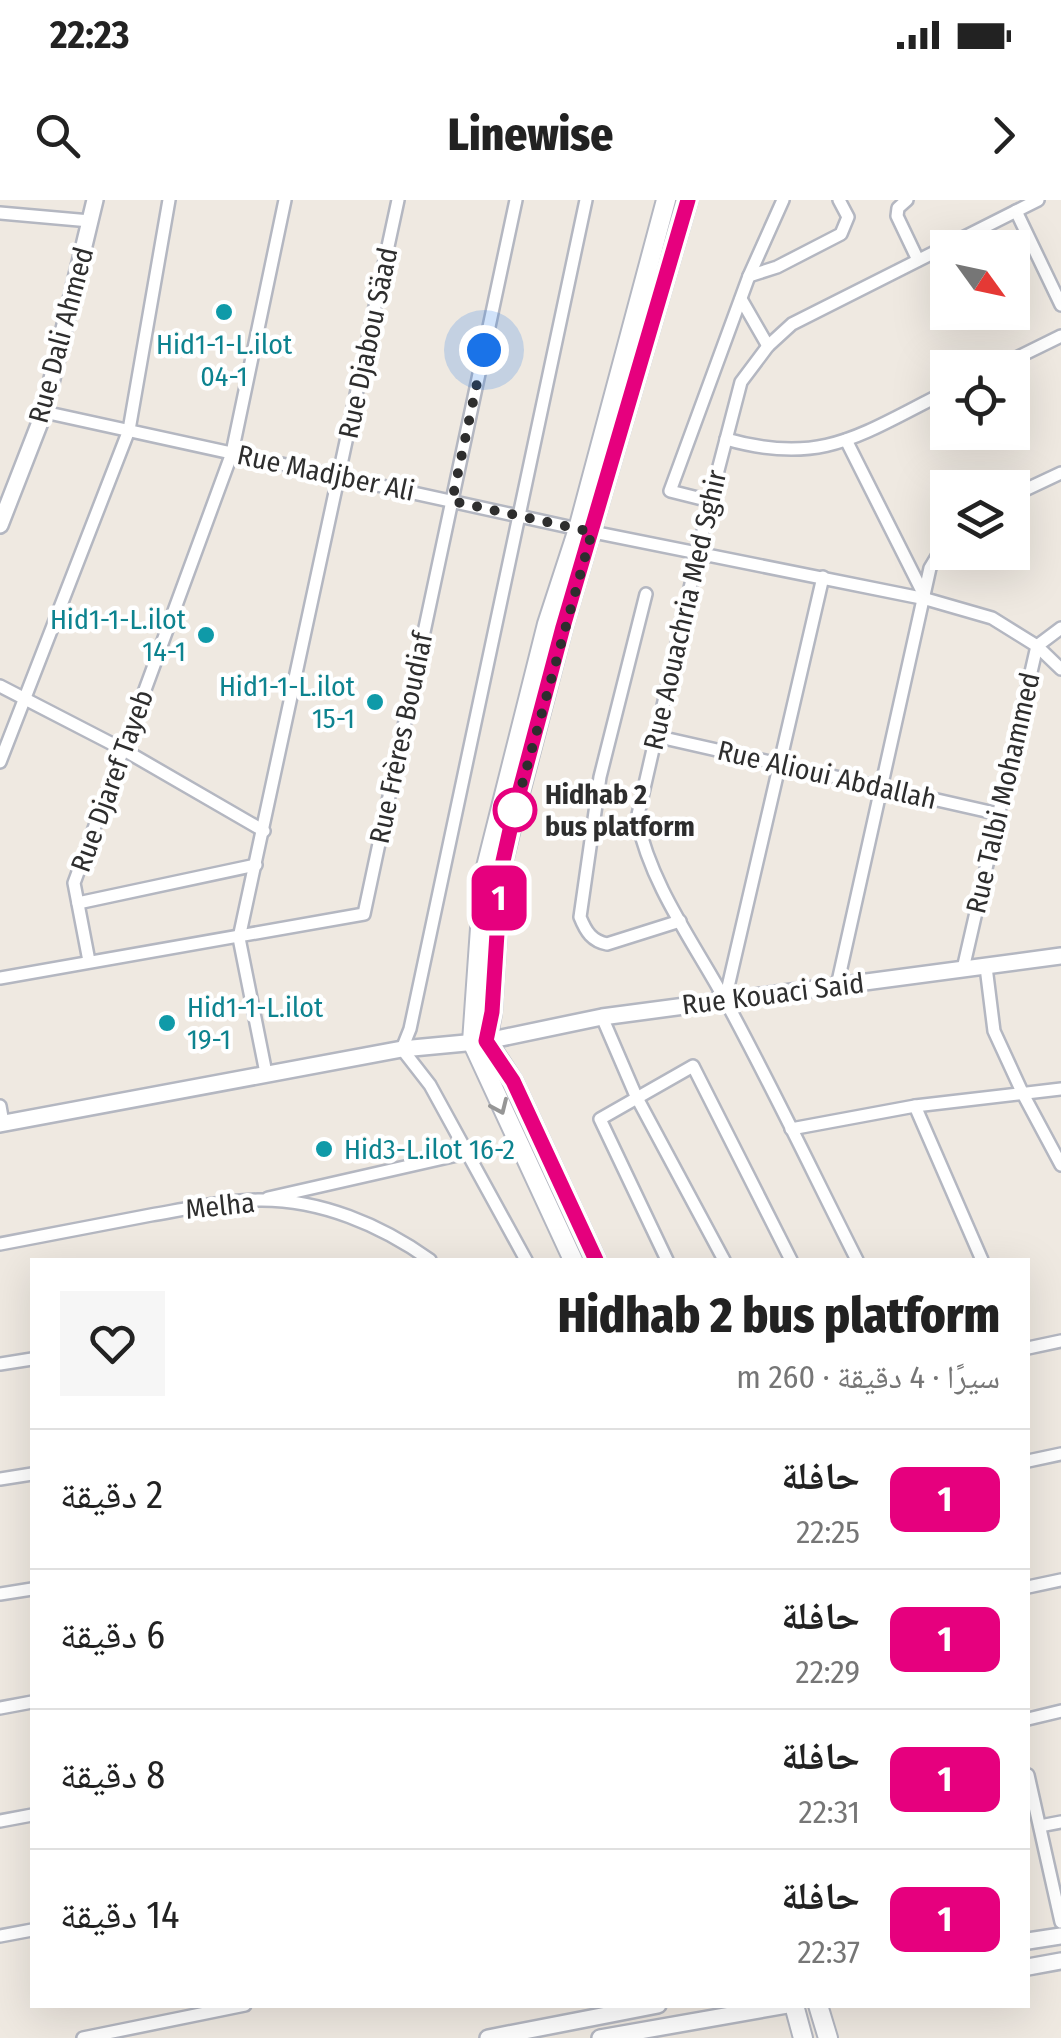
<!DOCTYPE html>
<html lang="ar">
<head>
<meta charset="utf-8">
<style>
	:root { --surface:#fff; --page:#f6f6f6; --text:#222; --muted:#767676; --line:#e0e0e0 }
	body { margin:0; font-family:"Fira Sans Condensed","Noto Naskh Arabic",sans-serif; background:var(--page); color:var(--text); direction:rtl; height:100vh; display:flex; flex-direction:column; font-size:38px; white-space:nowrap }
	* { box-sizing:border-box; margin:0 }
	p { font-size:32px; color:var(--muted) }
	.icon { flex:none; width:55px; height:55px; fill:none; stroke:currentColor; stroke-width:2; stroke-linecap:round; stroke-linejoin:round }
	.map { position:relative; flex:1; overflow:hidden; direction:ltr }
	.side { position:absolute; left:30px; top:1058px; width:1000px; height:750px; display:flex; flex-direction:column; background:var(--surface); border-radius:0px; box-shadow:0 10px 40px #0002; direction:rtl }
	.side>* { flex:none }
	.badge { padding:0 20px; border-radius:15px; font-size:35px; line-height:65px }
	.needle { width:65px; rotate:123deg }
	.tools { position:absolute; left:930px; top:30px; display:grid; gap:20px }
	.tools a { display:grid; place-items:center; width:100px; height:100px; border-radius:0px; background:var(--surface); box-shadow:0 10px 40px #0002; font-size:50px }
	.you { position:absolute; width:50px; height:50px; margin:-25px; border:8px solid #fff; border-radius:50%; background:#1a73e8; box-shadow:0 0 0 15px #1a73e833 }
	.map>.badge { position:absolute; translate:-50% -50%; box-shadow:0 0 0 5px #fff }
	.round { display:grid; place-items:center; flex:none; width:105px; height:105px; border-radius:0px; background:var(--page) }
	.overview { display:flex; align-items:center; justify-content:space-between; height:170px; padding:0 30px }
	h1 { font-size:48px; font-weight:800; line-height:75px }
	ul { padding:0; list-style:none }
	li { display:flex; align-items:center; gap:30px; height:140px; padding:0 30px; border-top:2px solid var(--line) }
	li div { flex:1 }
	li b { display:block; font-size:38px }
	li em { font-style:normal }
	li .badge { min-width:110px; font-weight:700; text-align:center }
	.status { display:flex; justify-content:space-between; align-items:center; height:70px; padding:0 50px; background:var(--surface); direction:ltr }
	.status svg { height:28px; fill:currentColor }
	header { display:flex; justify-content:space-between; align-items:center; height:130px; padding:0 30px; background:var(--surface); font-size:45px; font-weight:800 }
	.map>svg:first-child { display:block }
	.lines { fill:none; stroke-linecap:round; stroke-linejoin:round }
	.minor-casing { stroke:#b4b7c1; stroke-width:16 }
	.tertiary-casing { stroke:#b4b7c1; stroke-width:20 }
	.secondary-casing { stroke:#b4b7c1; stroke-width:22 }
	.minor { stroke:#fff; stroke-width:11 }
	.tertiary { stroke:#fff; stroke-width:15 }
	.secondary { stroke:#fff; stroke-width:18 }
	.oneway { stroke:#969696 }
	.line-casing { stroke:#fff; stroke-width:22 }
	.line { stroke:#e6007e; stroke-width:15 }
	.walk { stroke:#2e2e2e; stroke-width:10; stroke-dasharray:0 18 }
	.culture-dot { fill:#0f9aa8; stroke:#fff; stroke-width:4 }
	.stop-dot { fill:#fff; stroke:#e6007e; stroke-width:5 }
	.labels { text-anchor:middle; dominant-baseline:central; stroke-width:9; stroke-linejoin:round; paint-order:stroke }
	.street-label { font-size:28px; fill:#2e2e2e; stroke:#fff }
	.culture-label { font-size:28px; fill:#0d838f; stroke:#fff; text-anchor:end }
	.stop-label { font-size:28px; font-weight:bold; fill:#2e2e2e; stroke:#fff; text-anchor:start }
</style>
</head>
<body>
<div class="status"><b>22:23</b><svg viewBox="0 0 49 12"><path d="M0 12V9h3v3zM5 12V6h3v6zM10 12V3h3v9zM15 12V0h3v12zM26 1h20v11H26zM47 4h2v5h-2z"/></svg></div>
<header><svg class="icon" aria-label="forward" viewBox="0 0 24 24"><path d="M9 5l7 7-7 7"/></svg>Linewise<svg class="icon" aria-label="search" viewBox="0 0 24 24"><circle cx="10" cy="10" r="6"/><path d="M15 15l6 6"/></svg></header>
<div class="map">
<svg width="1061" height="1838" viewBox="0 0 1061 1838">
	<rect width="100%" height="100%" fill="#efe9e1"/>
	<g class="lines">
		<g class="minor-casing">
			<g id="minor">
				<polyline points="907,0 898,8 897,16 918,60"/>
				<polyline points="1016,11 1061,105"/>
				<polyline points="0,13 90,21"/>
				<polyline points="749,76 777,67 841,34 848,17 839,0"/>
				<polyline points="741,99 768,146"/>
				<polyline points="996,168 1061,136"/>
				<polyline points="44,212 578,329 926,399 992,418 1037,446 1061,469"/>
				<path d="M726,239C824,267 862,233 948,191"/>
				<polyline points="846,240 926,399"/>
				<polyline points="1012,296 1061,273"/>
				<polyline points="710,301 670,291 749,76 783,0"/>
				<path d="M646,394L600,577L580,717C586,732 592,741 607,744L680,721"/>
				<polyline points="0,486 124,550 264,631"/>
				<polyline points="655,536 999,614"/>
				<polyline points="0,562 129,230 169,0"/>
				<polyline points="78,703 256,665"/>
				<polyline points="89,761 74,683 232,253 285,0"/>
				<polyline points="986,767 994,831 1023,894 1061,965"/>
				<polyline points="963,769 1037,446 1061,428"/>
				<polyline points="0,778 364,714 516,0"/>
				<polyline points="837,786 930,368 948,338"/>
				<polyline points="725,800 823,377"/>
				<polyline points="602,817 636,896 724,1060"/>
				<polyline points="266,873 239,738 398,0"/>
				<polyline points="0,906 3,923"/>
				<polyline points="915,906 982,1060"/>
				<polyline points="791,929 915,906 1061,889"/>
				<polyline points="268,998 466,953"/>
				<path d="M0,1044C50,1034 101,1025 151,1015C186,1009 223,1001 258,1000C320,999 381,1025 430,1060"/>
				<polyline points="526,1060 430,885 402,849 410,829 586,0"/>
				<polyline points="667,1060 600,919 693,866 791,1060"/>
				<path d="M857,1060C813,973 771,884 724,798C692,740 651,685 637,619L710,301L741,182L768,146L792,124L1038,0"/>
				<polyline points="1028,1148 1061,1141"/>
				<polyline points="0,1164 32,1159"/>
				<polyline points="1028,1261 1061,1254"/>
				<polyline points="0,1279 32,1274"/>
				<polyline points="1028,1387 1061,1380"/>
				<polyline points="0,1394 32,1389"/>
				<polyline points="0,1508 32,1502"/>
				<polyline points="1028,1519 1061,1511"/>
				<polyline points="1028,1575 1061,1722"/>
				<polyline points="0,1621 32,1615"/>
				<polyline points="1040,1626 1061,1622"/>
				<polyline points="0,1736 32,1730"/>
				<polyline points="83,1838 245,1805"/>
			</g>
		</g>
		<g class="tertiary-casing">
			<g id="tertiary">
				<polyline points="0,325 44,212 95,0"/>
				<polyline points="0,924 402,849 487,841 602,817 1061,756"/>
				<polyline points="1028,1741 1061,1736"/>
				<polyline points="1028,1767 1061,1761"/>
				<polyline points="488,1838 658,1805"/>
				<polyline points="600,1838 787,1805"/>
			</g>
		</g>
		<g class="secondary-casing">
			<g id="secondary">
				<polyline points="573,1060 472,842 481,714 486,667 547,424 578,329 666,0"/>
				<polyline points="596,1060 513,881 487,841 492,813 501,670 515,612 563,427 688,0"/>
				<polyline points="794,1805 803,1838"/>
				<polyline points="818,1805 828,1838"/>
			</g>
		</g>
		<use href="#minor" class="minor"/>
		<use href="#tertiary" class="tertiary"/>
		<use href="#secondary" class="secondary"/>
	</g>
	<defs><path id="oneway-chevron" d="M-2-3.5L2.5 0L-2 3.5" fill="none" stroke-width="1.6" stroke-linecap="round" stroke-linejoin="round" transform="scale(2.5)"/></defs>
	<use class="oneway" href="#oneway-chevron" transform="translate(500 907) rotate(66)"/>
	<g class="lines">
		<g class="line-casing">
			<polyline id="line" points="596,1060 513,881 486,841 492,812 501,670 514,612 563,427 688,0"/>
		</g>
		<use href="#line" class="line"/>
		<polyline class="walk" points="484,150 452,301 592,332 515,610"/>
	</g>
	<g class="culture-dot">
		<circle cx="224" cy="112" r="10"/>
		<circle cx="206" cy="435" r="10"/>
		<circle cx="375" cy="502" r="10"/>
		<circle cx="167" cy="823" r="10"/>
		<circle cx="324" cy="949" r="10"/>
	</g>
	<circle class="stop-dot" cx="515" cy="610" r="20"/>
	<g class="labels">
		<g class="street-label">
			<text transform="translate(61 135) rotate(-75)">Rue Dali Ahmed</text>
			<text transform="translate(368 143) rotate(-78)">Rue Djabou Säad</text>
			<text transform="translate(326 273) rotate(12)">Rue Madjber Ali</text>
			<text transform="translate(685 410) rotate(-77)">Rue Aouachria Med Sghir</text>
			<text transform="translate(401 538) rotate(-78)">Rue Frères Boudiaf</text>
			<text transform="translate(827 575) rotate(13)">Rue Alioui Abdallah</text>
			<text transform="translate(112 581) rotate(-70)">Rue Djaref Tayeb</text>
			<text transform="translate(1003 593) rotate(-77)">Rue Talbi Mohammed</text>
			<text transform="translate(773 794) rotate(-7)">Rue Kouaci Said</text>
			<text transform="translate(220 1006) rotate(-6)">Melha</text>
		</g>
		<g class="culture-label">
			<text x="224" y="144" text-anchor="middle">Hid1-1-L.ilot<tspan x="224" dy="32">04-1</tspan></text>
			<text x="186" y="419">Hid1-1-L.ilot<tspan x="186" dy="32">14-1</tspan></text>
			<text x="355" y="486">Hid1-1-L.ilot<tspan x="355" dy="32">15-1</tspan></text>
			<text x="187" y="807" text-anchor="start">Hid1-1-L.ilot<tspan x="187" dy="32">19-1</tspan></text>
			<text x="344" y="949" text-anchor="start">Hid3-L.ilot 16-2</text>
		</g>
		<g class="stop-label">
			<text x="545" y="594">Hidhab 2<tspan x="545" dy="32">bus platform</tspan></text>
		</g>
	</g>
</svg>
<div class="tools">
<a><svg class="needle" viewBox="-14 -14 28 28"><path d="M0-13l5 13h-10z" fill="#e53935"/><path d="M0 13l5-13h-10z" fill="#767676"/></svg></a>
<a><svg class="icon" aria-label="locate" viewBox="0 0 24 24"><circle cx="12" cy="12" r="6"/><path d="M12 2v4M12 18v4M2 12h4M18 12h4"/></svg></a>
<a><svg class="icon" aria-label="layers" viewBox="0 0 24 24"><path d="M12 4l9 5-9 5-9-5zM3 14l9 5 9-5"/></svg></a>
</div>
<div class="you" style="left:484px;top:150px"></div>
<b class="badge" style="left:499px;top:698px;background:#e6007e;color:#fff">1</b>
<section class="side">
<div class="overview"><div><h1>Hidhab 2 bus platform</h1><p>سيرًا · 4 دقيقة · 260 m</p></div><a class="round"><svg class="icon" aria-label="heart" viewBox="0 0 24 24"><path d="M12 20l-8-8c-3-5 5-10 8-4 3-6 11-1 8 4z"/></svg></a></div>
<ul>
<li><span class="badge" style="background:#e6007e;color:#fff">1</span><div><b>حافلة</b><p>22:25</p></div><em>2 دقيقة</em></li>
<li><span class="badge" style="background:#e6007e;color:#fff">1</span><div><b>حافلة</b><p>22:29</p></div><em>6 دقيقة</em></li>
<li><span class="badge" style="background:#e6007e;color:#fff">1</span><div><b>حافلة</b><p>22:31</p></div><em>8 دقيقة</em></li>
<li><span class="badge" style="background:#e6007e;color:#fff">1</span><div><b>حافلة</b><p>22:37</p></div><em>14 دقيقة</em></li>
</ul>
</section>
</div>
</body>
</html>
